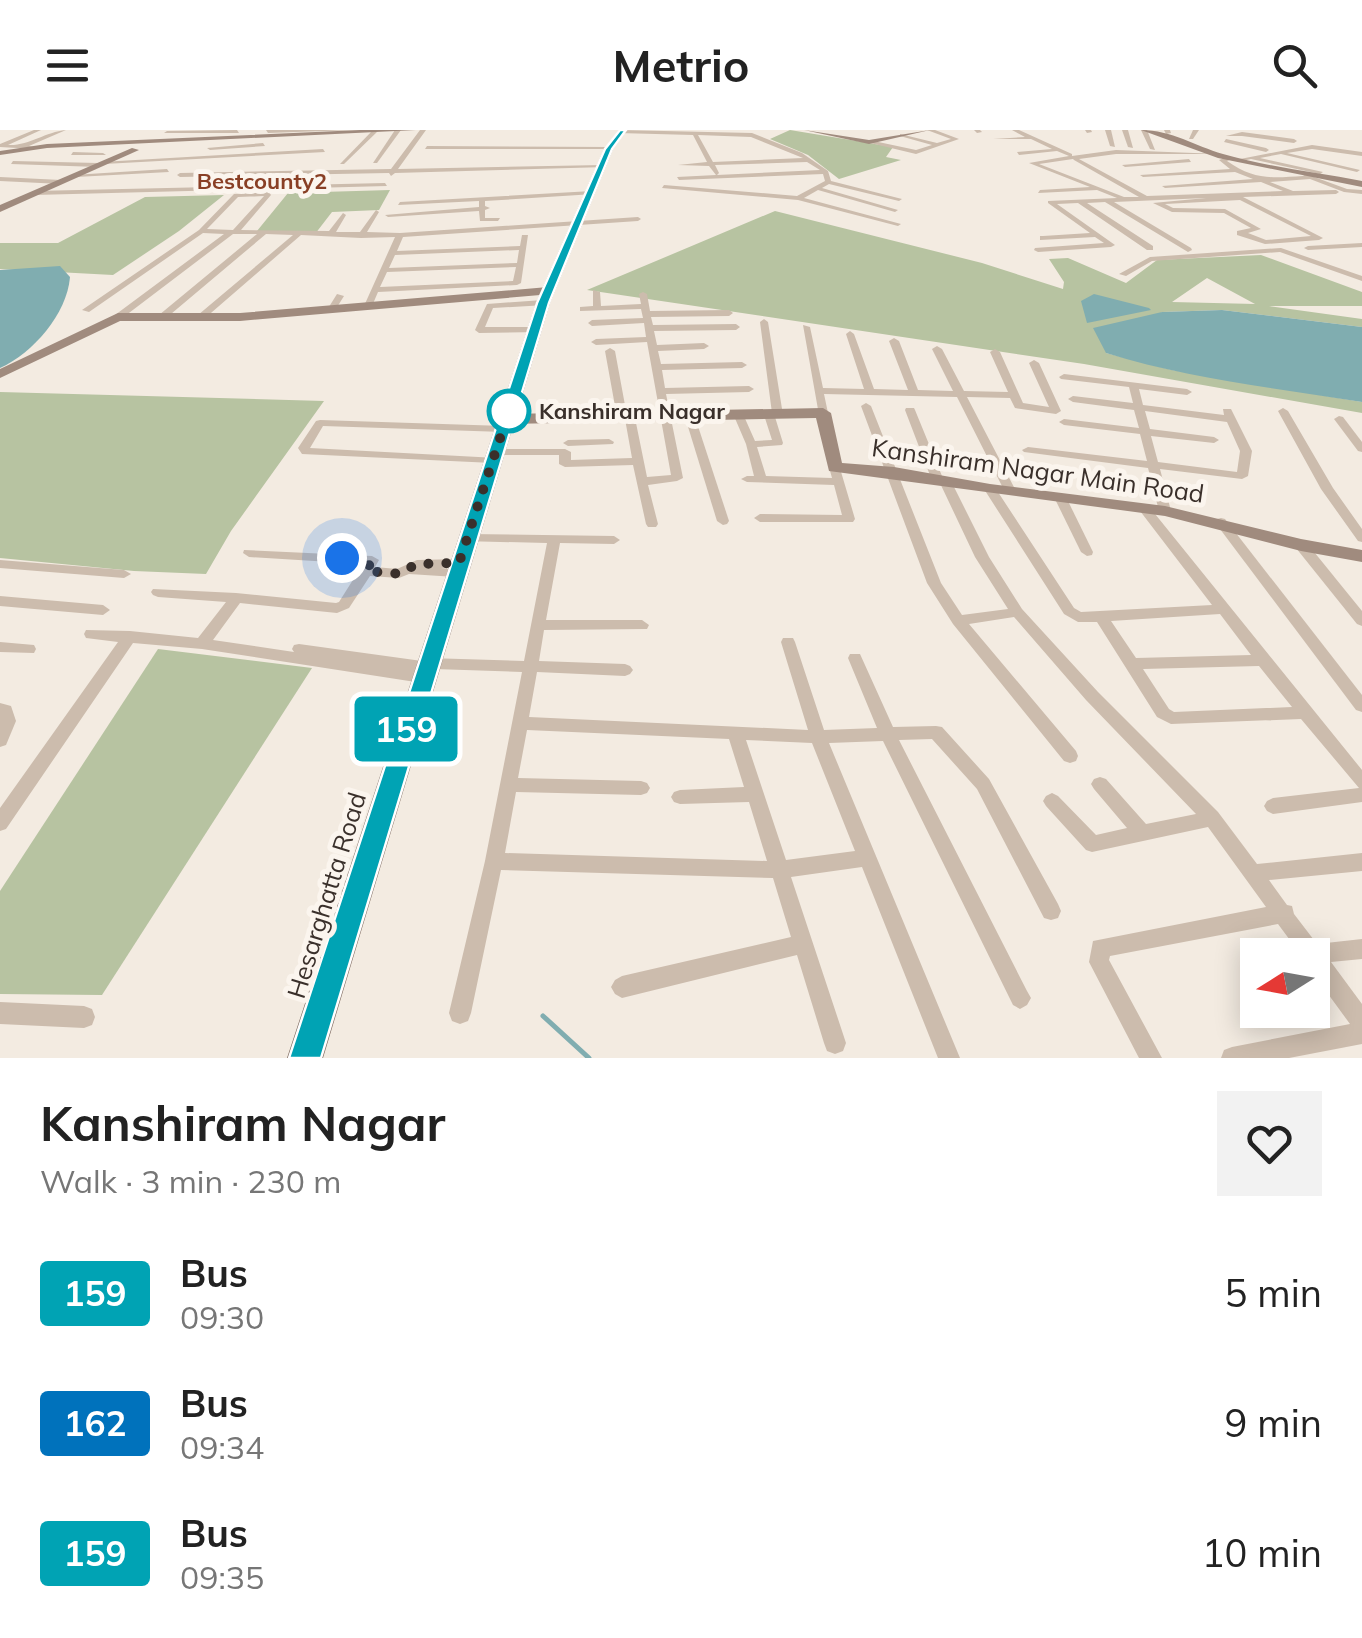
<!DOCTYPE html>
<html lang="en">
<head>
<meta charset="utf-8">
<style>
	:root { --surface:#fff; --page:#f2f2f2; --text:#222; --muted:#767676 }
	body { margin:0; font-family:Mulish,sans-serif; background:var(--page); color:var(--text); height:100vh; display:flex; flex-direction:column; font-size:38px; white-space:nowrap }
	* { box-sizing:border-box; margin:0 }
	p { font-size:32px; color:var(--muted) }
	.icon { flex:none; width:55px; height:55px; fill:none; stroke:currentColor; stroke-width:2; stroke-linecap:round; stroke-linejoin:round }
	.map { position:relative; height:928px; overflow:hidden }
	.details { display:flex; flex-direction:column; background:var(--surface); flex:1 }
	.details>* { flex:none }
	.badge { padding:0 20px; border-radius:8px; font-size:35px; line-height:65px }
	.needle { width:65px; rotate:259deg }
	.buttons { position:absolute; left:1240px; top:808px; display:grid; gap:20px }
	.buttons a { display:grid; place-items:center; width:90px; height:90px; border-radius:0px; background:var(--surface); box-shadow:0 5px 25px #0003; font-size:50px }
	.you { position:absolute; width:50px; height:50px; margin:-25px; border:8px solid #fff; border-radius:50%; background:#1a73e8; box-shadow:0 0 0 15px #1a73e833 }
	.map>.badge { position:absolute; translate:-50% -50%; box-shadow:0 0 0 5px #fff }
	.round { display:grid; place-items:center; flex:none; width:105px; height:105px; border-radius:0px; background:var(--page) }
	.headline { display:flex; align-items:center; justify-content:space-between; height:170px; padding:0 40px }
	h1 { font-size:48px; font-weight:700; line-height:75px }
	ul { padding:0; list-style:none }
	li { display:flex; align-items:center; gap:30px; height:130px; padding:0 40px }
	li div { flex:1 }
	li b { display:block; font-size:38px }
	li em { font-style:normal }
	li .badge { min-width:110px; font-weight:700; text-align:center }
	header { display:flex; justify-content:space-between; align-items:center; height:130px; padding:0 40px; background:var(--surface); font-size:45px; font-weight:700 }
	.map>svg:first-child { display:block }
	.green { fill:#b7c3a1; fill-rule:evenodd }
	.water { fill:#80adb0 }
	.lines { fill:none; stroke-linecap:round; stroke-linejoin:round }
	.stream { stroke:#80adb0; stroke-width:5 }
	.street { fill:#ccbcad; fill-rule:evenodd }
	.secondary { fill:#a08b7e; fill-rule:evenodd }
	.primary { fill:#7c685d; fill-rule:evenodd }
	.line { fill:#00a3b4; stroke:#fff; stroke-width:2.5 }
	.walk { stroke:#3a302b; stroke-width:10; stroke-dasharray:0 18 }
	.stop-dot { fill:#fff; stroke:#00a3b4; stroke-width:5 }
	.labels { text-anchor:middle; dominant-baseline:central; stroke-width:10; stroke-linejoin:round; paint-order:stroke }
	.far-neighbourhood-label { font-size:22px; font-weight:bold; fill:#893f25; stroke:#fbf5ee }
	.far-stop-label { font-size:22px; font-weight:bold; fill:#3a302b; stroke:#fbf5ee; text-anchor:start }
	.street-label { font-size:25px; fill:#3a302b; stroke:#fbf5ee }
</style>
</head>
<body>
<header><svg class="icon" aria-label="menu" viewBox="0 0 24 24"><path d="M4 6h16M4 12h16M4 18h16"/></svg>Metrio<svg class="icon" aria-label="search" viewBox="0 0 24 24"><circle cx="10" cy="10" r="6"/><path d="M15 15l6 6"/></svg></header>
<div class="map">
<svg width="1362" height="928" viewBox="0 0 1362 928">
	<rect width="100%" height="100%" fill="#f3ebe1"/>
	<g class="green">
		<polygon points="790,0 893,17 886,27 901,30 839,49 808,25 770,9"/>
		<polygon points="390,60 379,80 332,82 315,104 257,101 288,63"/>
		<polygon points="224,65 179,101 113,145 0,139 0,113 58,113 145,67"/>
		<path d="M775,81L982,133L1063,159L1064,152L1049,129L1068,128L1126,153L1157,130L1261,125L1362,162V176H1269L1362,189V197L1222,180L1162,182L1106,223L1172,240L1362,272V283L1084,234L587,160ZM1207,148L1255,174L1172,172Z"/>
		<polygon points="0,262 324,271 231,401 206,444 134,441 0,428"/>
		<polygon points="158,519 312,538 102,865 0,864 0,761"/>
	</g>
	<g class="water">
		<path d="M60,136L70,147C67,184 33,223 0,238V140Z"/>
		<polygon points="1094,164 1149,178 1151,180 1087,193 1081,171"/>
		<path d="M1222,180L1362,197V272C1277,258 1189,249 1106,223L1093,198L1162,182Z"/>
	</g>
	<g class="lines">
		<polyline class="stream" points="543,886 589,928"/>
		<g class="street">
			<path d="M34,0H41L8,15C29,16 45,2 66,0L29,16L34,17V19L0,17V14Z"/>
			<polygon points="237,0 239,3 164,3 167,1"/>
			<polygon points="266,0 352,0 268,3"/>
			<polygon points="373,0 379,0 344,34 340,34"/>
			<polygon points="395,0 401,0 377,33 373,33"/>
			<polygon points="420,0 426,0 398,39 603,35 606,37 395,43 391,46 389,43 180,47 177,45 180,43 391,39"/>
			<path d="M620,0L752,3L802,23L828,41L831,51L902,69L899,71L829,54L822,58L898,80L895,82L818,60L804,68L901,94L898,96L798,70L662,58L664,55L797,66L825,51L823,44L679,50L677,47L716,45L709,36L678,35L707,32L693,5L618,3ZM698,5L751,7L803,28L713,32ZM807,32L820,40L717,45L719,43L715,35Z"/>
			<polygon points="927,0 935,0 959,9 916,24 866,12 869,10 916,20 932,15 900,6 900,4 937,13 951,9"/>
			<polygon points="974,0 980,0 982,2 977,3"/>
			<path d="M1012,0H1019L1072,24V26L1116,20L1220,24H1116L1079,29L1147,66L1283,61L1261,52L1165,58L1162,56L1253,49L1235,42L1143,47L1140,45L1230,39L1219,30L1230,26L1232,29L1227,31C1254,50 1271,48 1303,46L1306,44L1347,59L1362,60V64L1344,62L1310,49L1270,52L1293,61L1336,60L1339,62L1336,64L1243,67L1323,108L1319,110L1265,114L1237,105V101L1251,98L1224,83L1172,82L1153,73L1206,68L1114,72L1191,118L1192,120L1188,122L1105,72L1087,73L1153,116V120H1147L1078,73L1057,74L1115,115L1111,117L1038,122L1034,120L1035,118L1104,113L1095,107L1040,110V106H1043L1090,103L1048,73V71L1117,68L1097,60L1038,63L1040,60L1090,57L1029,33L1069,26L1057,21L1019,25L1017,22L1052,19L1031,9H993L1025,7ZM1073,29L1074,30L1139,67H1124L1039,34ZM1240,70L1311,106L1266,110L1248,103L1261,99L1225,79L1173,78L1165,74Z"/>
			<polygon points="1085,0 1091,0 1092,2 1087,3"/>
			<polygon points="1105,0 1111,0 1115,17 1110,16"/>
			<polygon points="1122,0 1128,0 1133,18 1128,17"/>
			<polygon points="1141,0 1147,0 1155,20 1150,19"/>
			<polygon points="1164,0 1170,0 1171,3 1166,4"/>
			<polygon points="1193,0 1199,0 1193,9 1189,9"/>
			<polygon points="1242,2 1294,9 1297,11 1294,13 1242,6 1226,6"/>
			<polygon points="1226,9 1266,18 1269,20 1266,22 1224,12"/>
			<polygon points="263,13 265,16 210,20 207,18"/>
			<polygon points="1312,15 1362,22 1362,26 1312,19 1287,23 1360,40 1357,42 1281,24 1260,28 1323,42 1320,44 1251,29 1238,32 1235,30"/>
			<polygon points="427,16 609,17 612,19 425,19"/>
			<polygon points="323,19 325,22 104,34 101,32"/>
			<polygon points="73,22 103,23 106,25 71,25"/>
			<polygon points="1189,29 1191,32 1125,37 1122,35"/>
			<polygon points="13,31 98,33 101,35 98,37 11,34"/>
			<polygon points="167,39 169,42 76,47 73,45"/>
			<polygon points="0,47 61,50 64,52 61,54 0,51"/>
			<polygon points="385,53 387,56 34,65 31,63 34,61"/>
			<polygon points="592,61 594,64 485,71 485,76 490,78 485,80 485,88 500,88 498,91 480,91 479,81 388,87 385,85 479,77 479,71 398,75 400,72"/>
			<path d="M269,62L271,65L241,100L329,101L343,83L346,85L336,102H360L376,80L379,82L367,102L400,103L638,87L641,89L638,91L403,107L397,121L520,116L522,105H528L521,153L517,155L378,162L372,176L368,179L364,176L395,107L361,108L301,105L204,189H198V185L293,105L266,104L165,189H159V185L257,104H233L121,189H115V185L224,104L203,103L89,182L82,180L199,100L234,64ZM264,66L233,100L207,99L238,67ZM519,120L517,133L389,138L395,125ZM516,137L513,151L380,157L387,142Z"/>
			<polygon points="1362,113 1362,117 1308,120 1304,118 1308,116"/>
			<polygon points="1281,118 1362,146 1362,151 1280,122 1152,131 1126,146 1119,144 1150,127"/>
			<polygon points="593,160 600,162 601,176 641,174 639,164 643,162 647,164 650,181 729,180 733,183 729,186 651,187 653,195 736,194 740,197 736,200 654,201 657,215 704,213 709,216 704,219 658,221 661,234 742,232 747,235 742,238 662,240 665,258 749,256 754,259 749,262 666,264 683,348 677,351 648,355 658,394 656,397 648,397 646,394 633,335 565,337 559,334 559,325 496,325 490,322 496,319 565,319 571,322 571,330 632,328 625,289 617,287 605,221 610,218 615,221 627,286 635,288 647,347 671,345 647,212 596,215 591,212 596,209 646,207 644,193 592,196 588,193 592,190 643,188 641,179 580,181 580,177 593,176"/>
			<polygon points="337,164 344,166 334,182 328,182 327,180"/>
			<polygon points="543,170 546,171 546,175 493,178 485,197 536,197 540,200 539,202 479,203 475,200 487,174"/>
			<polygon points="764,189 768,192 783,285 775,287 783,313 782,315 757,317 766,346 832,348 829,337 831,335 839,335 855,389 853,392 760,392 754,388 760,384 842,385 834,355 747,352 741,349 747,346 754,346 746,314 734,286 735,284 743,284 755,311 772,310 764,285 765,283 772,283 760,192"/>
			<polygon points="803,195 810,197 823,258 864,259 846,204 850,201 854,204 874,259 908,260 889,211 894,208 899,211 918,260 953,261 932,219 937,216 942,219 964,261 1008,262 990,222 995,219 1000,222 1023,273 1049,277 1029,233 1034,230 1039,233 1061,281 1056,284 1015,278 1010,268 967,267 1016,361 1014,364 1006,364 957,267 824,264 828,283 823,286 819,285"/>
			<path d="M1064,244L1187,259L1192,262L1187,265L1139,259L1143,275L1224,285L1223,279H1231L1252,321L1248,346L1242,349L1160,339L1171,381L1165,385L1159,381L1148,338L1024,322L1022,320L1028,317L1147,331L1140,304L1064,295L1059,292L1064,289L1139,298L1134,280L1073,272L1068,269L1073,266L1133,273L1129,257L1061,249L1059,247ZM1145,281L1227,292L1240,321L1237,342L1158,332L1151,306L1214,313L1219,310L1214,307L1150,299Z"/>
			<polygon points="866,273 871,276 941,453 962,485 1008,479 975,427 939,351 931,348 905,280 906,278 914,278 915,280 942,346 950,349 989,427 1022,479 1098,562 1218,682 1257,734 1362,723 1362,741 1269,750 1287,775 1292,776 1294,784 1317,814 1362,809 1362,829 1331,832 1362,874 1362,914 1289,928 1221,928 1224,920 1232,917 1350,894 1312,842 1312,825 1301,825 1278,794 1110,826 1109,830 1162,928 1139,928 1089,832 1093,811 1266,777 1208,697 1092,722 1086,720 1046,676 1043,671 1046,666 1052,663 1058,666 1096,705 1127,698 1094,659 1091,654 1094,649 1100,647 1106,649 1146,694 1196,684 1086,570 1014,487 969,494 1076,621 1078,626 1076,631 1070,633 1064,631 953,494 927,453 861,276"/>
			<polygon points="1283,278 1288,281 1333,358 1362,399 1362,412 1358,411 1321,359 1278,281"/>
			<polygon points="690,284 695,287 729,391 727,394 723,395 717,391 685,287"/>
			<polygon points="1339,286 1343,287 1362,312 1362,322 1358,321 1334,289"/>
			<polygon points="320,290 504,296 509,299 504,302 323,296 310,318 497,328 499,330 493,333 302,324 298,318 316,291"/>
			<polygon points="609,309 614,312 613,314 568,316 563,313 568,310"/>
			<path d="M990,355L996,359L1074,478L1081,482L1212,475L1137,377L1139,374H1147L1362,640V672L1273,684L1267,681L1264,676L1267,671L1273,668L1359,658L1301,589L1171,594L1157,587L1097,492H1078L1064,484L984,359ZM1220,484L1251,525L1136,528L1111,491ZM1259,536L1292,577L1174,582L1169,579L1143,539Z"/>
			<polygon points="1060,363 1066,367 1093,422 1092,425 1087,426 1081,422 1054,367"/>
			<polygon points="1221,388 1225,389 1362,565 1362,582 1356,580 1217,395 1215,392 1217,389"/>
			<path d="M466,404L614,406L620,410L614,414L560,413L546,490H642L649,495L647,499L544,500L539,531L625,534L630,536L633,540L630,544L625,546L537,542L529,587L808,600L781,512L783,508H793L795,512L824,600L877,598L848,528L850,524H860L893,597L936,596L942,597L989,649L1058,774L1061,781L1058,788L1051,790L1044,788L977,659L932,609L899,610L1027,861L1031,868L1027,875L1020,879L1013,875L883,611L829,613L960,928H938L862,737L791,747L846,913L843,921L835,924L827,921L824,913L797,825L622,868L615,864L611,857L615,850L622,846L791,807L773,748L501,740L471,883L468,891L460,894L452,891L449,883L485,731L522,542L434,539L425,542L430,547L427,551L422,553L202,519L133,513L6,699L0,701V678L118,512L86,508L84,504L86,500L130,501L198,508L226,472L158,467L153,465L151,462L153,459L236,463L336,473L339,472L363,434L249,427L243,423L244,420L372,426L379,430L375,437L397,439L417,430L459,429L466,433L459,437L441,438L461,440L463,443L461,446L456,447L409,444L399,448L370,446L349,478L337,483L240,473L213,510L294,522L292,519L294,515L299,514L422,531L428,528L524,531L547,413L462,411L460,408L462,405ZM527,600L729,609L744,657L680,660L674,662L671,667L674,672L680,674L749,672L767,731L505,723L516,662L641,665L647,663L650,658L647,653L641,651L518,648ZM746,610L812,613L855,721L786,730Z"/>
			<polygon points="1301,411 1306,412 1362,481 1362,496 1357,494 1296,418 1295,415 1296,412"/>
			<polygon points="0,430 124,440 131,444 124,448 0,438"/>
			<polygon points="0,466 103,475 110,480 103,485 0,476"/>
			<polygon points="0,512 34,515 36,519 34,523 0,522"/>
			<polygon points="0,573 11,576 16,591 6,615 0,617"/>
			<polygon points="0,872 84,876 92,879 95,887 92,895 84,898 0,894"/>
		</g>
		<g class="secondary">
			<polygon points="360,0 416,0 47,18 0,25 0,21 47,14"/>
			<polygon points="804,0 869,10 930,0 869,14"/>
			<path d="M1141,0C1172,0 1195,16 1223,24C1268,37 1316,42 1362,51V57L1218,28Z"/>
			<polygon points="132,18 139,20 0,82 0,75"/>
			<polygon points="548,157 552,158 552,164 240,191 120,191 0,248 0,239 118,183 240,183"/>
			<polygon points="823,278 831,283 842,333 894,337 990,354 1165,376 1301,409 1362,420 1362,432 1301,421 1165,386 829,341 816,288 507,294 499,289 507,284"/>
		</g>
		<polygon class="primary" points="619,0 627,0 613,19 550,173 323,928 287,928 536,173 604,19"/>
	</g>
	<polygon class="line" points="620,0 626,0 612,19 549,173 321,928 289,928 537,173 605,19"/>
	<g class="lines">
		<polyline class="walk" points="342,428 372,430 366,441 400,444 416,434 459,433 509,281"/>
	</g>
	<circle class="stop-dot" cx="509" cy="281" r="20"/>
	<g class="labels">
		<g class="far-neighbourhood-label">
			<text x="262" y="51">Bestcounty2</text>
		</g>
		<g class="far-stop-label">
			<text x="539" y="281">Kanshiram Nagar</text>
		</g>
		<g class="street-label">
			<text transform="translate(1038 340) rotate(8)">Kanshiram Nagar Main Road</text>
			<text transform="translate(326 765) rotate(-73)">Hesarghatta Road</text>
		</g>
	</g>
</svg>
<div class="buttons">
<a><svg class="needle" viewBox="-14 -14 28 28"><path d="M0-13l5 13h-10z" fill="#e53935"/><path d="M0 13l5-13h-10z" fill="#767676"/></svg></a>
</div>
<div class="you" style="left:342px;top:428px"></div>
<b class="badge" style="left:406px;top:599px;background:#00a3b4;color:#fff">159</b>
</div>
<section class="details">
<div class="headline"><div><h1>Kanshiram Nagar</h1><p>Walk · 3 min · 230 m</p></div><a class="round"><svg class="icon" aria-label="heart" viewBox="0 0 24 24"><path d="M12 20l-8-8c-3-5 5-10 8-4 3-6 11-1 8 4z"/></svg></a></div>
<ul>
<li><span class="badge" style="background:#00a3b4;color:#fff">159</span><div><b>Bus</b><p>09:30</p></div><em>5 min</em></li>
<li><span class="badge" style="background:#0072bc;color:#fff">162</span><div><b>Bus</b><p>09:34</p></div><em>9 min</em></li>
<li><span class="badge" style="background:#00a3b4;color:#fff">159</span><div><b>Bus</b><p>09:35</p></div><em>10 min</em></li>
</ul>
</section>
</body>
</html>
